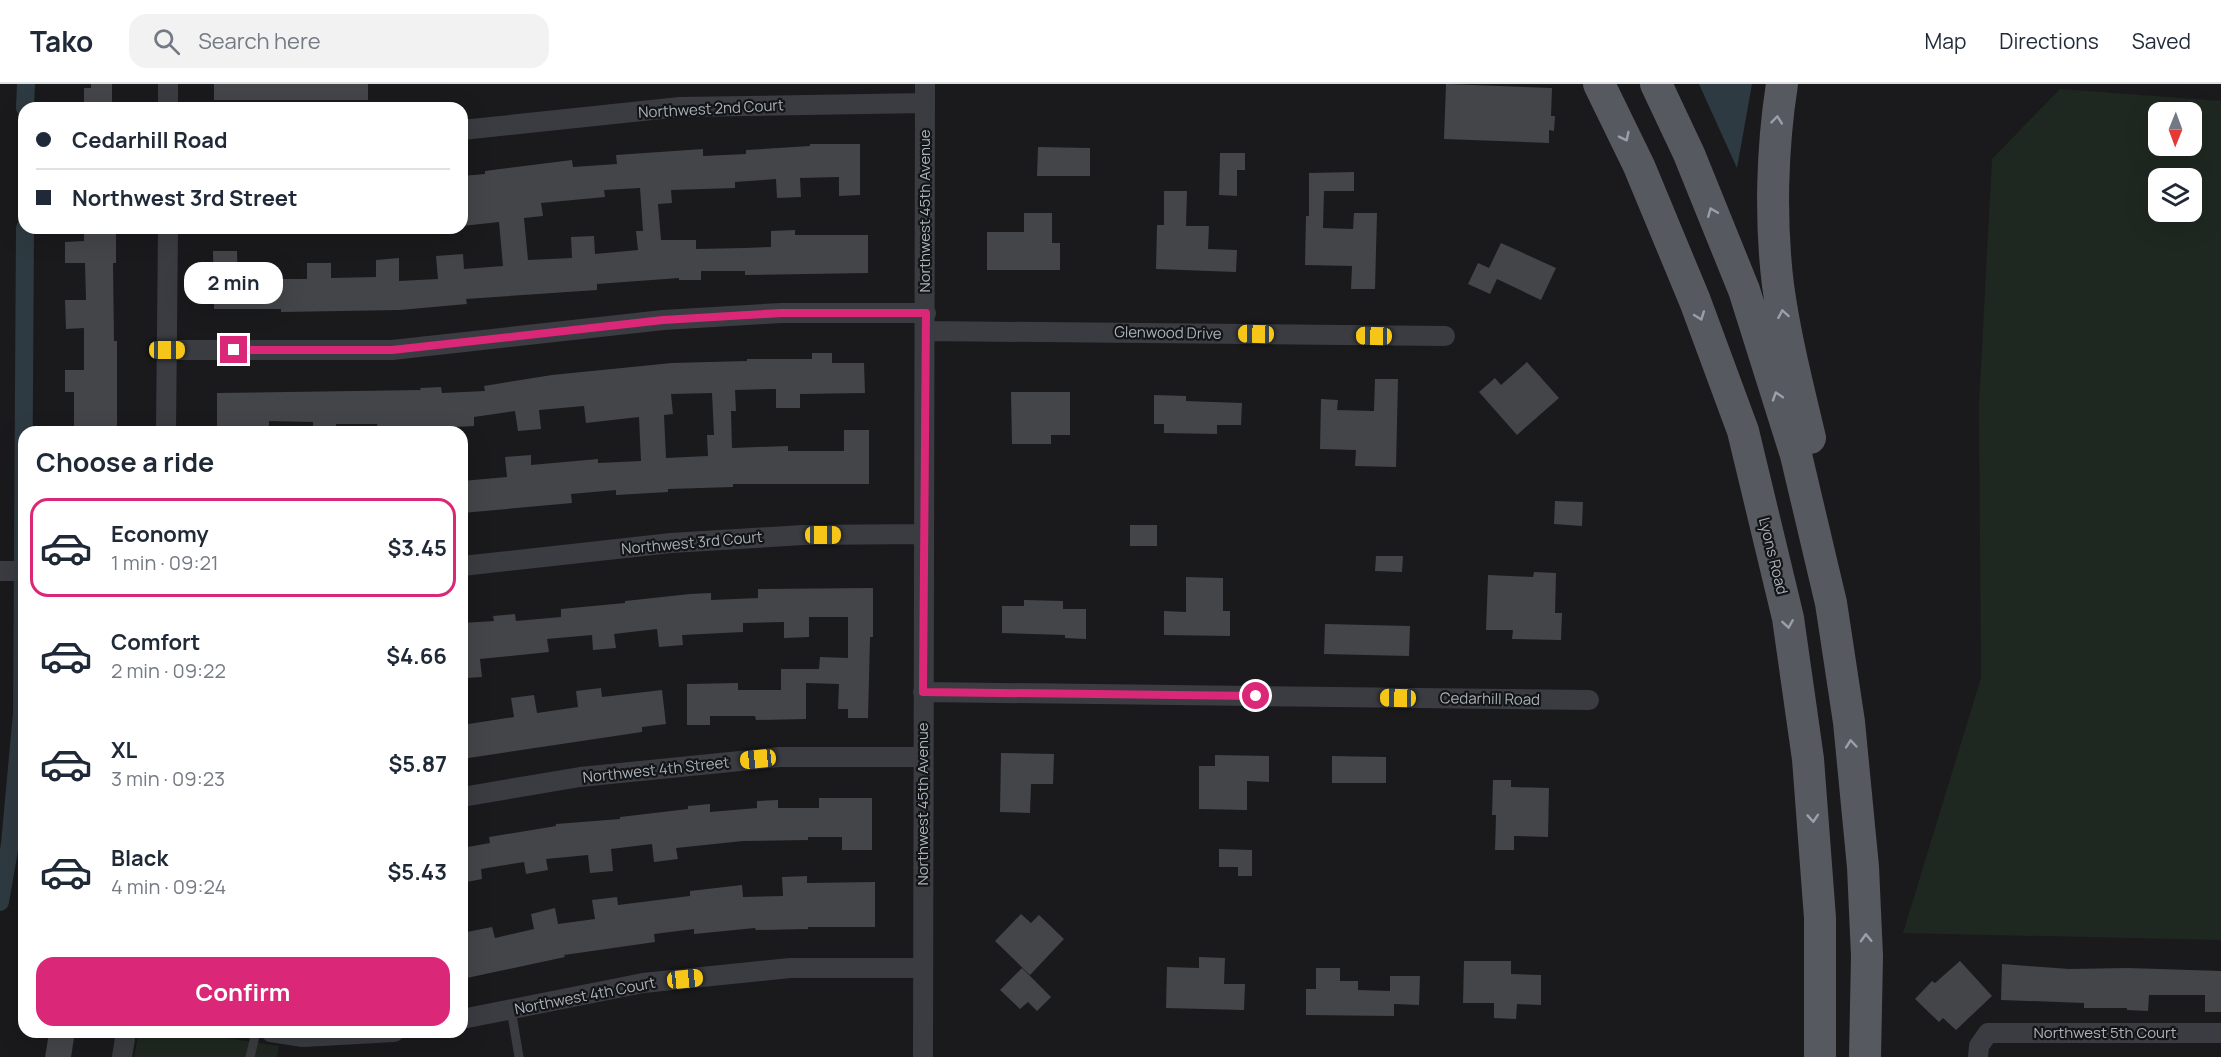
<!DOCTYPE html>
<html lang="en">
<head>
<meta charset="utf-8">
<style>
  body { margin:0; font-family:Manrope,sans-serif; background:#f2f2f3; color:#1f2937; height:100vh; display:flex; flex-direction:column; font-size:22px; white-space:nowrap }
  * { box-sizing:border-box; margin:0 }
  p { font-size:20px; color:#747a83 }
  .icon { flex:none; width:33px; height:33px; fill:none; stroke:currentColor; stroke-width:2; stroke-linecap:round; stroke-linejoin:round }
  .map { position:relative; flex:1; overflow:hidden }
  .details { position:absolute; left:18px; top:342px; width:450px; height:612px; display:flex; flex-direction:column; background:#fff; border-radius:18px; box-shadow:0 6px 24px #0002 }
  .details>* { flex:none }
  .guide { position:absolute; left:18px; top:18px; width:450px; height:132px; border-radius:18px; box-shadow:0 6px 24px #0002; display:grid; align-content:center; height:132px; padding:0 18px; background:#fff }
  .needle { width:39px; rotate:181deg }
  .controls { position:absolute; left:2148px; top:18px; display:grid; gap:12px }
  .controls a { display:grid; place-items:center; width:54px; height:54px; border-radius:12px; background:#fff; box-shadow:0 6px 24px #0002; font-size:30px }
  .end { position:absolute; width:27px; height:27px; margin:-14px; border:8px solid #db2777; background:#fff; box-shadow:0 0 0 3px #fff }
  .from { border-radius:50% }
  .bubble { position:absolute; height:42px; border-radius:18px; background:#fff; box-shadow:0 6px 24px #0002; font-size:20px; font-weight:700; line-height:42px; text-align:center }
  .car { position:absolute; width:18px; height:36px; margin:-18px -9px; border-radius:8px; box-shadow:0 0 4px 2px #0007; background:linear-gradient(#f5c518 24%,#345 0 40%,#f5c518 0 76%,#345 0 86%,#f5c518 0) }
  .guide b { display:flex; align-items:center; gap:21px; height:57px; font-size:22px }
  .guide b+b { border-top:2px solid #e0e1e3 }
  .guide i { width:15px; height:15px; background:#1f2937 }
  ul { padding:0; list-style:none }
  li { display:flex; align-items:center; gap:18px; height:99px; margin:0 12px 9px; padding:0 6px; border:3px solid transparent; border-radius:18px }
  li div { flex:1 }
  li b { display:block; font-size:22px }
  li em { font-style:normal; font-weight:700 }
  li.on { border-color:#db2777 }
  li>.icon { width:54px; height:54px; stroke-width:1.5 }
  h2 { padding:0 18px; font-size:27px; line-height:72px }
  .primary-button { display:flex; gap:12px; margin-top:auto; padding:12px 18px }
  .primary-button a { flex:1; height:69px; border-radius:18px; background:#db2777; color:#fff; font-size:24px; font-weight:700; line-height:69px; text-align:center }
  header { display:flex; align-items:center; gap:36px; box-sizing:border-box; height:84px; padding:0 30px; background:#fff; border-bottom:2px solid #e0e1e3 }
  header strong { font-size:28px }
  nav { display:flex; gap:33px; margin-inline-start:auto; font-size:21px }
  .search { width:420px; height:54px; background:#f2f2f3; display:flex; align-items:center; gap:15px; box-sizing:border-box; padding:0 21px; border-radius:18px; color:#747a83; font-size:22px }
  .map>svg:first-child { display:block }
  .green { fill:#1f2820; fill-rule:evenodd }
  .water { fill:#2e3a41 }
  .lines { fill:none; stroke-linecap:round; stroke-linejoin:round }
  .canal { stroke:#2e3a41; stroke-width:18 }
  .building { fill:#434549; fill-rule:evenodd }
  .service { stroke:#3a3c41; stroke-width:9 }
  .minor { stroke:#3a3c41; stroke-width:20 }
  .primary { stroke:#565960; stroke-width:32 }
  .oneway { stroke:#9aa0aa }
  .route { stroke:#db2777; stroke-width:8 }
  .labels { text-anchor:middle; stroke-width:4.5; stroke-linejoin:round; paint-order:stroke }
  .street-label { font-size:15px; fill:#abb2bc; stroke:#141517 }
</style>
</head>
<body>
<header>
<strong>Tako</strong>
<div class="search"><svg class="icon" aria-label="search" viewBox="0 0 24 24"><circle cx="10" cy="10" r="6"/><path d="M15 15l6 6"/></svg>Search here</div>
<nav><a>Map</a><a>Directions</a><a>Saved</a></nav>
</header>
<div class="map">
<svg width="2221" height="973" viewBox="0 0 2221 973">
  <rect width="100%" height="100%" fill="#1a1a1c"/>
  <!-- green -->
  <path class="green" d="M2060 5 2221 17V856L1903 849 1981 594 1979 321 1992 75ZM2158 28H2192V62H2158ZM2158 94H2192V128H2158Z
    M139 948H185L279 962 277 973H134Z"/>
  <!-- water -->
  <path class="water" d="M1699 0H1752L1737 84Z"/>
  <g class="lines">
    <!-- canal -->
    <path class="canal" d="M25 24 26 0
      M0 818 10 760 22 629 25 144"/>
  </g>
  <!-- building -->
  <path class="building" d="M91 0H112V24H84V4H91Z
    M214 0H368V16H214Z
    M1446 0 1552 4 1551 32H1555L1554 47 1549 46V59L1444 55Z
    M810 60H860V111L839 112V93L800 94 801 113 777 114 776 95 735 98V104L671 106 672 119 658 120 661 156H696V165L745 164 771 163V147L795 146V151H868V189L745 191V187H701V196H679V194L597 200V206L466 215 467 220 400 226 281 228V225H214L213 167H237L238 199H281V195H307V179H331V194L376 193V176L399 174V197L438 195 436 172 463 170 464 185 503 182 499 138 462 142V92L485 90V87L572 76 573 83 617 80 616 71 703 65V72L746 70V66L810 62ZM640 104 643 147H636L638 166 595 170 594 152 571 153 572 174 528 176 524 134 543 132 541 119 605 113 604 106Z
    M1038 63 1090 64V92H1037Z
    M1220 69H1245V86H1237V112L1219 111Z
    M1354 88V107H1324L1323 144 1353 145 1354 129H1377L1375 205H1351L1352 182 1305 181 1306 132H1309V89Z
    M1164 107H1187L1186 142H1209L1208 165 1237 166 1236 188 1156 185 1157 141H1164Z
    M1024 129H1052V159H1060V186H987V148H1024Z
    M84 144H116V179H113L114 257H117V348H74V308H65V286H84V244L66 245 65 216H86L85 179H65V158L84 157Z
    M1501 159 1556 184 1541 216 1497 195 1490 210 1468 200 1478 179 1489 184Z
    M812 269H832V279H864L865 309 800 310V324H776V305L735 306 736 327H731L732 364 788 362V367H844V346H869V400H733V403L668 405V408L616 411V406L571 410 572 419 462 429V397L507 393 505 373 531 371V381L598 375V379L641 377 639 333 586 339 584 322 539 326 541 345 518 347 515 327 474 333V342L401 346V348H378L377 340H336V348H313V338L269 337V348H217V309L421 306 420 304 441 303 442 309 485 307 484 302 552 291 672 279 747 277V275H812ZM712 309 714 351H707L708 372 666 374 664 331 673 330 671 310Z
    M1527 278 1559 314 1517 351 1479 308 1495 294 1501 301Z
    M1375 295H1398L1396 383 1355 382 1356 366 1320 365 1321 315 1338 316 1337 326 1374 327Z
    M1011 308H1070V351H1051V360H1012Z
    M1154 311 1186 312V317L1242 319 1241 341H1217V350L1164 349V340H1154Z
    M1555 417 1583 418 1582 442 1554 440Z
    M1130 441H1157V462H1130Z
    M1376 472H1403L1402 488 1375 487Z
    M1534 488 1556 489 1555 529H1562L1561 556 1512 555 1513 546H1486L1488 491 1533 493Z
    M1186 493 1223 494V527H1230V552L1164 551V527L1186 528Z
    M873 504V553H870L868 634H848V625H838L839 600 806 599V635L756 636 755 632H710V641H687V600L738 599V606H781V585H819L820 573 848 574V533H809V553L784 554V538L743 539V548L682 551 683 561 659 563 657 545 614 550 616 564 593 566 592 551 547 555 549 568 480 575 482 593 467 594 465 576H462V539L494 537 493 532 515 530 516 537 561 533V525L625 519V517L690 510 711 509V516L758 514V505Z
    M1024 516 1063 517V525H1086V555L1065 554V551L1002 549V522H1024Z
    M1325 540 1410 542 1409 572 1324 570Z
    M601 604 602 613 662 606 666 640 642 643V648L462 675V641L514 633 511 614 534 611 537 629 578 623 576 607Z
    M1001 669 1054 670 1053 700H1031L1030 729 1000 728Z
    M1215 671 1269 672V698L1247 697V726L1199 725V682H1215Z
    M1332 672 1386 673V699H1332Z
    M1493 696H1511V703L1549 704 1548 753 1514 752V766H1495L1496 731H1492Z
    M819 714H872V766H842V753H808V756L743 757 676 764 678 775 654 778 652 760 611 765 613 787 590 789 588 771 546 775 548 786 526 790 524 778 481 785 482 795 462 799V764L490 759 489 753 556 742V740L620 735V733L688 725V722L710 720V728L757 724V717L778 716V724H819Z
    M1219 765 1252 766V792H1238V783H1219Z
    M807 792V799L875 798V843H808V845L756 846 755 844 694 850V845L654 850 655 858 564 871 565 873 462 895V849L492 843 495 854 534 845 531 830 555 824 558 840 595 835 592 816 617 813 618 821 690 812V807L742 801 743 813 783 812 782 793Z
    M1021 830 1031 839 1039 831 1064 855 1030 891 995 857Z
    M1199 873 1225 874 1224 900H1245L1244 926 1166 924 1167 883 1199 884Z
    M1464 877H1511V890L1541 891V921L1517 920 1516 935 1494 934V919H1463Z
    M1960 877 1992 912 1956 946 1943 934 1939 938 1915 915 1932 897 1935 899Z
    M2002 880 2069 885 2128 884 2221 887V928H2205V911H2149L2148 927 2127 926V924H2084V919L2001 916Z
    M1022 884 1051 913 1037 927 1028 918 1020 925 1000 906Z
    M1316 884H1340V897H1358V906L1390 907V892H1420L1419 921 1394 920V932L1306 931V905H1316Z
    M49 949 74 954 71 973H45Z"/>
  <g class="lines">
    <!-- service -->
    <path class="service" d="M511 925 519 973
      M250 973 256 948"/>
    <!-- minor -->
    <path class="minor" d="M168 0V24
      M462 46 680 23 925 19
      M926 247 1445 252
      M167 266H392L663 236 781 229H926
      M166 348 168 144
      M462 482 671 459 803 451 924 450
      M0 487H24
      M923 608 1589 616
      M462 713 580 693 780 673H923
      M462 935 643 899 790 884H923
      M271 948 303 953 394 948
      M122 973 126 948
      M923 973 925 0
      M1978 973 1979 962 1988 949H2221"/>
    <!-- primary -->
    <path class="primary" d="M1599 0 1639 82 1695 217 1743 347 1788 534 1808 675 1820 834V973
      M1656 0 1689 70 1744 206 1796 371 1831 519 1849 638 1863 783 1867 872 1865 973
      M1782 0C1772 64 1770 136 1778 201 1785 253 1798 303 1810 354"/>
  </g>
  <!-- one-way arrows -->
  <defs><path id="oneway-chevron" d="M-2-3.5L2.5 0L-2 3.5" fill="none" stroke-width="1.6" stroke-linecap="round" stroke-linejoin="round" transform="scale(1.5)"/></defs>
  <g class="oneway">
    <use href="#oneway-chevron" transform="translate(1777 36) rotate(-84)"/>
    <use href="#oneway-chevron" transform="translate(1625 53) rotate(64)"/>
    <use href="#oneway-chevron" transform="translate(1712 128) rotate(-112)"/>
    <use href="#oneway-chevron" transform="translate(1783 230) rotate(-100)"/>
    <use href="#oneway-chevron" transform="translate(1700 232) rotate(70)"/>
    <use href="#oneway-chevron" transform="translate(1777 312) rotate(-108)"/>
    <use href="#oneway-chevron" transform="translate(1788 540) rotate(81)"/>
    <use href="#oneway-chevron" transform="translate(1851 660) rotate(-95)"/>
    <use href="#oneway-chevron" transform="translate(1813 734) rotate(86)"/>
    <use href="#oneway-chevron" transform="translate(1866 854) rotate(-92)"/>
  </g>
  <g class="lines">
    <!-- route -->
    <path class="route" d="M234 266H392L663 236 781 229H926L923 608 1256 612"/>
  </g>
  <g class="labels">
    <!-- street labels -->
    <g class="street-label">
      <text transform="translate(711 25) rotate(-3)" y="5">Northwest 2nd Court</text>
      <text transform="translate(925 127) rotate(-90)" y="5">Northwest 45th Avenue</text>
      <text transform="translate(1168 249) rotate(1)" y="5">Glenwood Drive</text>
      <text transform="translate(692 459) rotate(-5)" y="5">Northwest 3rd Court</text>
      <text transform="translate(1773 472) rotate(76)" y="5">Lyons Road</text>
      <text transform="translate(1490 615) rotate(1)" y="5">Cedarhill Road</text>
      <text transform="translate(656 686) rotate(-6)" y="5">Northwest 4th Street</text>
      <text transform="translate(923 720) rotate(-90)" y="5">Northwest 45th Avenue</text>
      <text transform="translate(585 912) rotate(-11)" y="5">Northwest 4th Court</text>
      <text x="2105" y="954">Northwest 5th Court</text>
    </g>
  </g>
</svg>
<div class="controls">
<a><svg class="needle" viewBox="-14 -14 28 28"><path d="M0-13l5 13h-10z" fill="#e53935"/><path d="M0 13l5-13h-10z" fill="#747a83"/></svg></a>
<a><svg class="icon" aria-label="layers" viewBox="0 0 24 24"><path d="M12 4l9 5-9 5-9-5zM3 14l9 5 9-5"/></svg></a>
</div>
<i class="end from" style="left:1256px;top:612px"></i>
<i class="end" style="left:234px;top:266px"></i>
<div class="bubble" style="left:184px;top:178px;width:99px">2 min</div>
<i class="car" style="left:1256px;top:250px;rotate:271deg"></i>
<i class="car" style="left:1374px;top:252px;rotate:271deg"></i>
<i class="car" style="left:167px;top:266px;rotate:90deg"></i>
<i class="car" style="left:823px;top:451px;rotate:90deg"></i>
<i class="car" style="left:1398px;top:614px;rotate:271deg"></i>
<i class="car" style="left:758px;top:675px;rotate:264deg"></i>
<i class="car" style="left:685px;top:895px;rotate:84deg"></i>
<div class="guide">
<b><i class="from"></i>Cedarhill Road</b>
<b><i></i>Northwest 3rd Street</b>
</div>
<section class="details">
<h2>Choose a ride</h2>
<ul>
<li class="on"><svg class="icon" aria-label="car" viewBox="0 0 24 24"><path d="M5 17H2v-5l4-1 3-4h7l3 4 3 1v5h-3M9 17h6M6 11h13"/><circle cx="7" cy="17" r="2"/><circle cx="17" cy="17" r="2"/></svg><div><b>Economy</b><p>1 min · 09:21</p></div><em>$3.45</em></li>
<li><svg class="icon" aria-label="car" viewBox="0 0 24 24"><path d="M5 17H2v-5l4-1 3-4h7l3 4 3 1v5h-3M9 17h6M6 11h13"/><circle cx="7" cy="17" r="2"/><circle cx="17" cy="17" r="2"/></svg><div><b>Comfort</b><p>2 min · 09:22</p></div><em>$4.66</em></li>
<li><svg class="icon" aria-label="car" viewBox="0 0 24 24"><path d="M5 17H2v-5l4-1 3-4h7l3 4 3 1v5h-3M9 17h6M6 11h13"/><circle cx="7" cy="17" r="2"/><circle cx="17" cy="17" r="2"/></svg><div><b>XL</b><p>3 min · 09:23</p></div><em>$5.87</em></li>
<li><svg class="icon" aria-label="car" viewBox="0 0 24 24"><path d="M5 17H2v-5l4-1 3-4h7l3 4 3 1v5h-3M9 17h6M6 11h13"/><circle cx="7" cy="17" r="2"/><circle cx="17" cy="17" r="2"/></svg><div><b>Black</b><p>4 min · 09:24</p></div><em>$5.43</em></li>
</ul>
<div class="primary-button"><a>Confirm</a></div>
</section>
</div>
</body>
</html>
